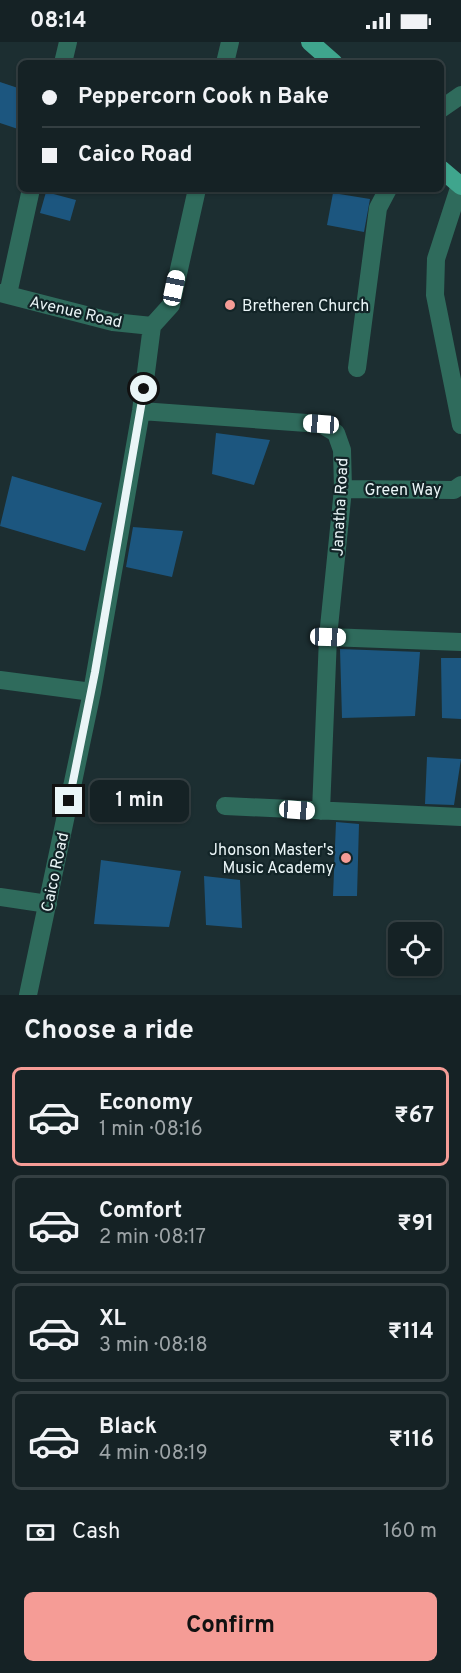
<!DOCTYPE html>
<html lang="en">
<head>
<meta charset="utf-8">
<style>
  body { margin:0; font-family:Overpass,sans-serif; background:#1e2a2d; color:#f1f3f6; height:100vh; display:flex; flex-direction:column; font-size:22px; white-space:nowrap }
  * { box-sizing:border-box; margin:0 }
  p { font-size:20px; color:#9da4a7 }
  .icon { flex:none; width:33px; height:33px; fill:none; stroke:currentColor; stroke-width:2; stroke-linecap:round; stroke-linejoin:round }
  .map { position:relative; height:953px; overflow:hidden }
  .sheet { display:flex; flex-direction:column; background:#152225; flex:1 }
  .sheet>* { flex:none }
  .guide { position:absolute; left:18px; top:18px; width:426px; height:132px; border-radius:9px; box-shadow:0 2px 4px #0004,0 0 0 2px #343f42; display:grid; align-content:center; height:132px; padding:0 24px; background:#152225 }
  .tools { position:absolute; left:388px; top:880px; display:grid; gap:12px }
  .tools a { display:grid; place-items:center; width:54px; height:54px; border-radius:9px; background:#152225; box-shadow:0 2px 4px #0004,0 0 0 2px #343f42; font-size:30px }
  .end { position:absolute; width:27px; height:27px; margin:-14px; border:8px solid #eaf5f7; background:#111; box-shadow:0 0 0 3px #111 }
  .from { border-radius:50% }
  .bubble { position:absolute; height:42px; border-radius:9px; background:#152225; box-shadow:0 2px 4px #0004,0 0 0 2px #343f42; font-size:20px; font-weight:700; line-height:42px; text-align:center }
  .car { position:absolute; width:18px; height:36px; margin:-18px -9px; border-radius:8px; box-shadow:0 0 4px 2px #0007; background:linear-gradient(#fff 24%,#345 0 40%,#fff 0 76%,#345 0 86%,#fff 0) }
  .guide b { display:flex; align-items:center; gap:21px; height:57px; font-size:22px }
  .guide b+b { border-top:2px solid #343f42 }
  .guide i { width:15px; height:15px; background:#f1f3f6 }
  ul { padding:0; list-style:none }
  li { display:flex; align-items:center; gap:18px; height:99px; margin:0 12px 9px; padding:0 12px; border:3px solid #343f42; border-radius:9px }
  li div { flex:1 }
  li b { display:block; font-size:22px }
  li em { font-style:normal; font-weight:700 }
  li.current { border-color:#f59c96 }
  li>.icon { width:54px; height:54px; stroke-width:1.5 }
  h2 { padding:0 24px; font-size:27px; line-height:72px }
  .pay { display:flex; align-items:center; gap:15px; height:66px; padding:0 24px; font-size:22px }
  .pay p { margin-inline-start:auto }
  .primary-button { display:flex; gap:12px; margin-top:auto; padding:12px 24px }
  .primary-button a { flex:1; height:69px; border-radius:9px; background:#f59c96; color:#111; font-size:24px; font-weight:700; line-height:69px; text-align:center }
  .status { display:flex; justify-content:space-between; align-items:center; height:42px; padding:0 30px; background:#152225; direction:ltr }
  .status svg { height:16px; fill:currentColor }
  .map>svg:first-child { display:block }
  .building { fill:#1c567f }
  .lines { fill:none; stroke-linecap:round; stroke-linejoin:round }
  .minor { stroke:#2f6b5c; stroke-width:18 }
  .major { stroke:#3fa58d; stroke-width:18 }
  .route { stroke:#eaf5f7; stroke-width:8 }
  .poi-dot { fill:#f59c96; stroke:#122427; stroke-width:2 }
  .labels { text-anchor:middle; stroke-width:4.5; stroke-linejoin:round; paint-order:stroke }
  .poi-label { font-size:16px; fill:#eaf5f7; stroke:#122427; text-anchor:start }
  .street-label { font-size:16px; fill:#eaf5f7; stroke:#122427 }
</style>
</head>
<body>
<div class="status"><b>08:14</b><svg viewBox="0 0 49 12"><path d="M0 12V9h3v3zM5 12V6h3v6zM10 12V3h3v9zM15 12V0h3v12zM26 1h20v11H26zM47 4h2v5h-2z"/></svg></div>
<div class="map">
<svg width="461" height="953" viewBox="0 0 461 953">
  <rect width="100%" height="100%" fill="#1c2e31"/>
  <!-- building -->
  <path class="building" d="M0 40 21 47V88L0 81Z
    M46 150 76 158 70 179 40 171Z
    M333 151 370 157 364 190 327 183Z
    M216 391 270 398 254 443 212 432Z
    M12 434 102 461 85 509 0 484Z
    M133 485 183 489 172 535 126 525Z
    M340 607 420 610 415 674 342 676Z
    M441 616H461V677L442 676Z
    M427 715 461 717 454 763 425 762Z
    M336 780 359 782 357 854H333Z
    M101 818 181 829 169 885 94 882Z
    M204 834 240 838 242 886 206 883Z"/>
  <g class="lines">
    <!-- minor -->
    <path class="minor" d="M63 21 68 0
      M225 21 230 0
      M441 67 461 53
      M460 143 436 217 435 253 461 383
      M0 251 113 280 152 284
      M8 252 31 147
      M357 326 378 166 388 147
      M141 369 321 382 336 391 342 408 343 447 328 595 321 769
      M343 447 454 448 461 443
      M328 595 461 600
      M0 638 92 650
      M225 764 461 775
      M0 855 48 862
      M28 953 92 650 141 369 152 284 171 263 197 147"/>
    <!-- major -->
    <path class="major" d="M310 0 334 21
      M441 127 461 144"/>
  </g>
  <g class="lines">
    <!-- route -->
    <path class="route" d="M69 759 95 630 144 347"/>
  </g>
  <!-- markers -->
  <g class="poi-dot">
    <circle cx="230" cy="263" r="6"/>
    <circle cx="346" cy="816" r="6"/>
  </g>
  <g class="labels">
    <!-- poi labels -->
    <g class="poi-label">
      <text x="242" y="269">Bretheren Church</text>
      <text x="334" y="813" text-anchor="end">Jhonson Master's<tspan x="334" dy="18">Music Academy</tspan></text>
    </g>
    <!-- street labels -->
    <g class="street-label">
      <text transform="translate(76 269) rotate(13)" y="6">Avenue Road</text>
      <text x="403" y="453">Green Way</text>
      <text transform="translate(339 465) rotate(-87)" y="6">Janatha Road</text>
      <text transform="translate(54 830) rotate(-78)" y="6">Caico Road</text>
    </g>
  </g>
</svg>
<div class="tools">
<a><svg class="icon" aria-label="locate" viewBox="0 0 24 24"><circle cx="12" cy="12" r="6"/><path d="M12 2v4M12 18v4M2 12h4M18 12h4"/></svg></a>
</div>
<i class="end from" style="left:144px;top:347px"></i>
<i class="end" style="left:69px;top:759px"></i>
<div class="bubble" style="left:90px;top:738px;width:99px">1 min</div>
<i class="car" style="left:174px;top:246px;rotate:12deg"></i>
<i class="car" style="left:321px;top:382px;rotate:274deg"></i>
<i class="car" style="left:328px;top:595px;rotate:92deg"></i>
<i class="car" style="left:297px;top:768px;rotate:94deg"></i>
<div class="guide">
<b><i class="from"></i>Peppercorn Cook n Bake</b>
<b><i></i>Caico Road</b>
</div>
</div>
<section class="sheet">
<h2>Choose a ride</h2>
<ul>
<li class="current"><svg class="icon" aria-label="car" viewBox="0 0 24 24"><path d="M5 17H2v-5l4-1 3-4h7l3 4 3 1v5h-3M9 17h6M6 11h13"/><circle cx="7" cy="17" r="2"/><circle cx="17" cy="17" r="2"/></svg><div><b>Economy</b><p>1 min · 08:16</p></div><em>₹67</em></li>
<li><svg class="icon" aria-label="car" viewBox="0 0 24 24"><path d="M5 17H2v-5l4-1 3-4h7l3 4 3 1v5h-3M9 17h6M6 11h13"/><circle cx="7" cy="17" r="2"/><circle cx="17" cy="17" r="2"/></svg><div><b>Comfort</b><p>2 min · 08:17</p></div><em>₹91</em></li>
<li><svg class="icon" aria-label="car" viewBox="0 0 24 24"><path d="M5 17H2v-5l4-1 3-4h7l3 4 3 1v5h-3M9 17h6M6 11h13"/><circle cx="7" cy="17" r="2"/><circle cx="17" cy="17" r="2"/></svg><div><b>XL</b><p>3 min · 08:18</p></div><em>₹114</em></li>
<li><svg class="icon" aria-label="car" viewBox="0 0 24 24"><path d="M5 17H2v-5l4-1 3-4h7l3 4 3 1v5h-3M9 17h6M6 11h13"/><circle cx="7" cy="17" r="2"/><circle cx="17" cy="17" r="2"/></svg><div><b>Black</b><p>4 min · 08:19</p></div><em>₹116</em></li>
</ul>
<div class="pay"><svg class="icon" aria-label="cash" viewBox="0 0 24 24"><path d="M3 7h18v10H3z"/><circle cx="12" cy="12" r="2"/></svg>Cash<p>160 m</p></div>
<div class="primary-button"><a>Confirm</a></div>
</section>
</body>
</html>
